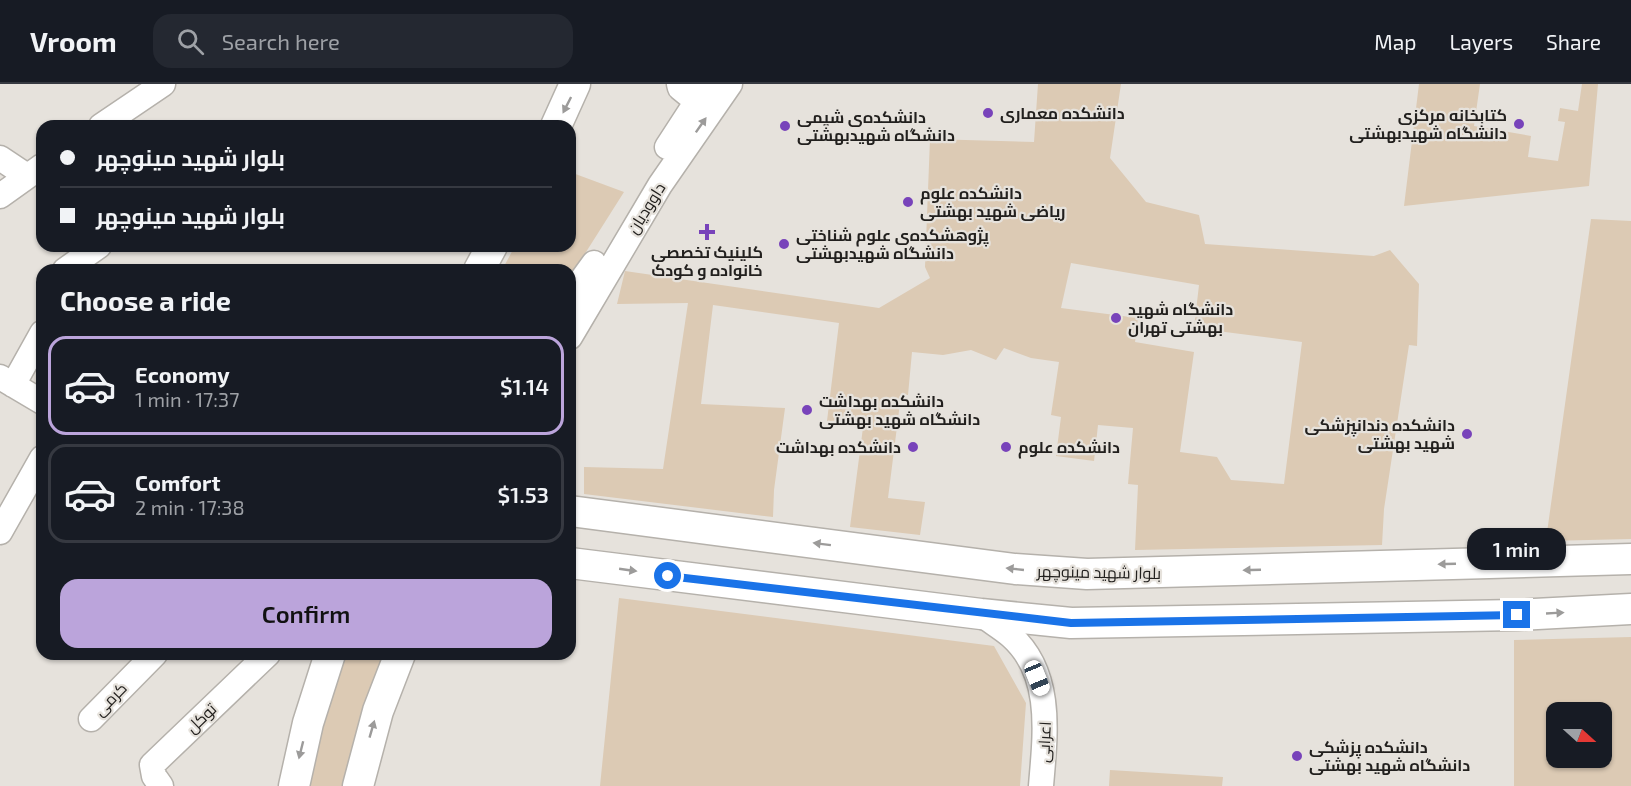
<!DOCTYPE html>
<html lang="en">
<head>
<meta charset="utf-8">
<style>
  body { margin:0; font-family:"Exo 2",Cairo,sans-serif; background:#242831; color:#f1f3f6; height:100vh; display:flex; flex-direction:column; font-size:22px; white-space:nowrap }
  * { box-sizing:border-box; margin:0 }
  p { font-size:20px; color:#9ea1a6 }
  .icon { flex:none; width:33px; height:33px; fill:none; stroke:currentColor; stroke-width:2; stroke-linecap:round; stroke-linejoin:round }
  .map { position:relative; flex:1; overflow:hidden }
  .side { position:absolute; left:36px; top:180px; width:540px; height:396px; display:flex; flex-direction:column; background:#171b24; border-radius:18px; box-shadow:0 2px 4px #0004 }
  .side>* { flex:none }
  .top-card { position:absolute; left:36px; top:36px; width:540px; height:132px; border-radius:18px; box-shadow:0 2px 4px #0004; display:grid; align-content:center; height:132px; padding:0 24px; background:#171b24 }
  .needle { width:39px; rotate:111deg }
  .fabs { position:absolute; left:1546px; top:618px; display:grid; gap:12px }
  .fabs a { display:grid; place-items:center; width:66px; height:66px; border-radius:12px; background:#171b24; box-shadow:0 2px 4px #0004; font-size:30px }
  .end { position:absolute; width:27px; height:27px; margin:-14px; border:8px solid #1a73e8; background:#fff; box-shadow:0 0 0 3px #fff }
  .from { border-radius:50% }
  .bubble { position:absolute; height:42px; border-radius:18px; background:#171b24; box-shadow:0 2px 4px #0004; font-size:20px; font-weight:600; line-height:42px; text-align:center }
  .car { position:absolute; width:18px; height:36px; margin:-18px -9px; border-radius:8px; box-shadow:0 0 4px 2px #0007; background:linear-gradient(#fff 24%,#345 0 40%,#fff 0 76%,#345 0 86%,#fff 0) }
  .top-card b { display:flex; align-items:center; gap:21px; height:57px; font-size:22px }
  .top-card b+b { border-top:2px solid #363941 }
  .top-card i { width:15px; height:15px; background:#f1f3f6 }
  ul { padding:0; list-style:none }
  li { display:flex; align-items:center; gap:18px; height:99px; margin:0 12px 9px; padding:0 12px; border:3px solid #363941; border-radius:18px }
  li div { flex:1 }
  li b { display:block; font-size:22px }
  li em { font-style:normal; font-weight:600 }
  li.current { border-color:#bba4db }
  li>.icon { width:54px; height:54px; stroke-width:1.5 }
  h2 { padding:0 24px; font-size:27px; line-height:72px }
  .primary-button { display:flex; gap:12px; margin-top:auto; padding:12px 24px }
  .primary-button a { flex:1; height:69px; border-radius:18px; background:#bba4db; color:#111; font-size:24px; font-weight:600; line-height:69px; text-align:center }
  header { display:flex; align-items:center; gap:36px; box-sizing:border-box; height:84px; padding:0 30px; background:#171b24; border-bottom:2px solid #363941 }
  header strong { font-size:28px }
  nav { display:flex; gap:33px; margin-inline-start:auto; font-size:21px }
  .search { width:420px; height:54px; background:#242831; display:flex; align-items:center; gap:15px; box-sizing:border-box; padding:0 21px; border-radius:18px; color:#9ea1a6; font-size:22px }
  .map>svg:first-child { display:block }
  .green { fill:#dccab4; fill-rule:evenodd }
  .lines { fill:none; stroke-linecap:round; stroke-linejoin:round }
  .minor-casing { stroke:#b5b1ab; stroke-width:27 }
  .major-casing { stroke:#b5b1ab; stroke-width:33 }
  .minor { stroke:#fff; stroke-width:24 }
  .major { stroke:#fff; stroke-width:30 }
  .oneway { fill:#9c9b9a }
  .route { stroke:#1a73e8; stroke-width:8 }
  .poi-dot { fill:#7843ba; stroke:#e6e2dc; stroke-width:2 }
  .labels { text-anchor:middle; stroke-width:4.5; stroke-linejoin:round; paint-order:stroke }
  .poi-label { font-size:16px; font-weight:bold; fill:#22201e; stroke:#e6e2dc; text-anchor:start }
  .street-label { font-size:16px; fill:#22201e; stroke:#e6e2dc }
</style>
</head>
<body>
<header>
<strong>Vroom</strong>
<div class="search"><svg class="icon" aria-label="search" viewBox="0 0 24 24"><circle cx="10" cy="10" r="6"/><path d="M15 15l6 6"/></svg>Search here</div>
<nav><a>Map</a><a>Layers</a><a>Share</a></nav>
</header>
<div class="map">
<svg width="1631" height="702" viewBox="0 0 1631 702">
  <rect width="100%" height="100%" fill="#e6e2dc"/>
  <!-- green -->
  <path class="green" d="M1038 0H1121L1110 74 1146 118 1199 131 1205 160 1374 172 1390 166 1419 200 1417 262 1409 261 1384 425 1382 461 1135 466 1138 401 1128 400 1133 344 1098 341 1094 377 1056 372 1061 333 1051 331 1059 278 1031 274 1004 264 996 276 971 266 943 271 912 268 908 311H901L888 414 925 418 920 451 850 443 864 336 827 337 839 239 713 221 701 320 785 324 774 406 773 433 584 410V383L663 385 688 219 617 220 625 187 879 224 930 194 925 183 930 55 1034 58ZM1071 179 1199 201 1194 244 1302 258 1284 400 1231 396 1217 373 1180 368 1194 268 1135 258 1138 234 1061 224Z
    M1419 0H1480L1474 42 1531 52 1528 73 1558 77 1565 38 1558 37 1560 24 1578 27 1582 0H1598L1589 102 1404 122Z
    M570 88 624 108 574 187 570 192V186H502L515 162H570Z
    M1591 135 1631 137V455L1546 457 1543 477Z
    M619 514 994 562 1026 619 1020 702H600Z
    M1631 553V702H1514V556ZM1557 628H1602V674H1557Z
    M338 570H393L353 702H303Z
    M1110 686 1223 693 1222 702H1109Z"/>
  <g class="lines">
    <defs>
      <path id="minor" d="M679 0 680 4 696 17
        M101 42 163 0
        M667 63 708 0
        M0 74 27 92
        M0 112 42 82
        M65 186 99 162
        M570 212 594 179
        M570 253 660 101 730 0
        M0 293 42 318
        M13 301 42 249
        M0 448 42 374
        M981 530C991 538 1002 544 1011 552 1054 590 1045 652 1041 702
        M91 635 155 570
        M161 702 154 692 152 681 268 570"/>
      <path id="major" d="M556 42 575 0
        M479 186 492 162
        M570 427 1015 485 1087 490 1631 475
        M570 479 981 530 1071 539 1517 531 1631 525
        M294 702 308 639 330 570
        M358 702 378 627 400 570"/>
    </defs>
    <!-- minor casing -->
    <use href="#minor" class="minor-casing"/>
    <!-- major casing -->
    <use href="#major" class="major-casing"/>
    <!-- minor -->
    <use href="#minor" class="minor"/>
    <!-- major -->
    <use href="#major" class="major"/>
  </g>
  <!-- one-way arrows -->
  <defs><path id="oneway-solid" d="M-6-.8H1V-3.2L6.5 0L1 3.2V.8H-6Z" transform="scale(1.5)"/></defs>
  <g class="oneway">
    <use href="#oneway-solid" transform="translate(567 21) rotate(117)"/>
    <use href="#oneway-solid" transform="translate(701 41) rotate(-55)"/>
    <use href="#oneway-solid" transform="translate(822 460) rotate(-173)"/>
    <use href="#oneway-solid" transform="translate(1447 480) rotate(178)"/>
    <use href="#oneway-solid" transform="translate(1015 485) rotate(-174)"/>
    <use href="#oneway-solid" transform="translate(628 486) rotate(8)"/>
    <use href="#oneway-solid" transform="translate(1252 486) rotate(178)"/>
    <use href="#oneway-solid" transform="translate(1555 529) rotate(-3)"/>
    <use href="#oneway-solid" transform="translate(372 645) rotate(-74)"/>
    <use href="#oneway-solid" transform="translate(301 666) rotate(104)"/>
  </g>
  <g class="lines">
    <!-- route -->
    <path class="route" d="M668 492 1071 539 1517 531"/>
  </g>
  <!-- markers -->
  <g class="poi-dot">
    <circle cx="988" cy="29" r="6"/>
    <circle cx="1519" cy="40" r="6"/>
    <circle cx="785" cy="42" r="6"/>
    <circle cx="908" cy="118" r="6"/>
    <path d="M704 139h6v6h6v6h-6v6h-6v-6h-6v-6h6z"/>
    <circle cx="784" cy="160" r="6"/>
    <circle cx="1116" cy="234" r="6"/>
    <circle cx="807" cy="326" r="6"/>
    <circle cx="1467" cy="350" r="6"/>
    <circle cx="913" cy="363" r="6"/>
    <circle cx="1006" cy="363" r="6"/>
    <circle cx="1297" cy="672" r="6"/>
  </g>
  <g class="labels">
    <!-- poi labels -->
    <g class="poi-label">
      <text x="1000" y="35">دانشکده معماری</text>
      <text x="1507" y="37" text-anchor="end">کتابخانه مرکزی<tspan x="1507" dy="18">دانشگاه شهیدبهشتی</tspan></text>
      <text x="797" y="39">دانشکده‌ی شیمی<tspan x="797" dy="18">دانشگاه شهیدبهشتی</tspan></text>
      <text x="920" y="115">دانشکده علوم<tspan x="920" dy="18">ریاضی شهید بهشتی</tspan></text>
      <text x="796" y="157">پژوهشکده‌ی علوم شناختی<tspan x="796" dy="18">دانشگاه شهیدبهشتی</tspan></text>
      <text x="707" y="174" text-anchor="middle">کلینیک تخصصی<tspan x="707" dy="18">خانواده و کودک</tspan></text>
      <text x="1128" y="231">دانشگاه شهید<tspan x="1128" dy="18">بهشتی تهران</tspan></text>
      <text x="819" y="323">دانشکده بهداشت<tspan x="819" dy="18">دانشگاه شهید بهشتی</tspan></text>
      <text x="1455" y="347" text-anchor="end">دانشکده دندانپزشکی<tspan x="1455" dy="18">شهید بهشتی</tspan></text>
      <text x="901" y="369" text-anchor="end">دانشکده بهداشت</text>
      <text x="1018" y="369">دانشکده علوم</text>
      <text x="1309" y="669">دانشکده پزشکی<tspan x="1309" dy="18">دانشگاه شهید بهشتی</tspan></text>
    </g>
    <!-- street labels -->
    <g class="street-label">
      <text transform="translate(646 124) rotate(-58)" y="6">داوودیان</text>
      <text transform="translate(1099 488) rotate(1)" y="6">بلوار شهید مینوچهر</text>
      <text transform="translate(110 615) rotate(-46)" y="6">کرمی</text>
      <text transform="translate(201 634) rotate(-44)" y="6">توکل</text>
      <text transform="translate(1044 658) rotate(-87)" y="6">اعرابی</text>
    </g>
  </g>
</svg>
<div class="fabs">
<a><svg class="needle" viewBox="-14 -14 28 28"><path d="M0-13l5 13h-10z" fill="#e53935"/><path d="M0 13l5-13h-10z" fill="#9ea1a6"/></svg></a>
</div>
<i class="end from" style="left:668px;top:492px"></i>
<i class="end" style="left:1517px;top:531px"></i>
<div class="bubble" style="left:1467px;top:444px;width:99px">1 min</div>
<i class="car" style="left:1037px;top:594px;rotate:158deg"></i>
<div class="top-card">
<b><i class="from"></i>بلوار شهید مینوچهر</b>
<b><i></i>بلوار شهید مینوچهر</b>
</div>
<section class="side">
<h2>Choose a ride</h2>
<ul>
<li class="current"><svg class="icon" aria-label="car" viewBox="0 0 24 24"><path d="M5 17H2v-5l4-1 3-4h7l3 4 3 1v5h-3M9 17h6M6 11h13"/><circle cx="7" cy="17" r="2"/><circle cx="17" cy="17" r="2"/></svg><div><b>Economy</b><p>1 min · 17:37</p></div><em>$1.14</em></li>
<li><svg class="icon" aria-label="car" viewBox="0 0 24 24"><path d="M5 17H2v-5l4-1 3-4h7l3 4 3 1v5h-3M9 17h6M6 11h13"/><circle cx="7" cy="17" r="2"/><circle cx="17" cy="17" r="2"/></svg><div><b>Comfort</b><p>2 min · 17:38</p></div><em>$1.53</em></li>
</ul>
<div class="primary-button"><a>Confirm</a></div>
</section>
</div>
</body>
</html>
